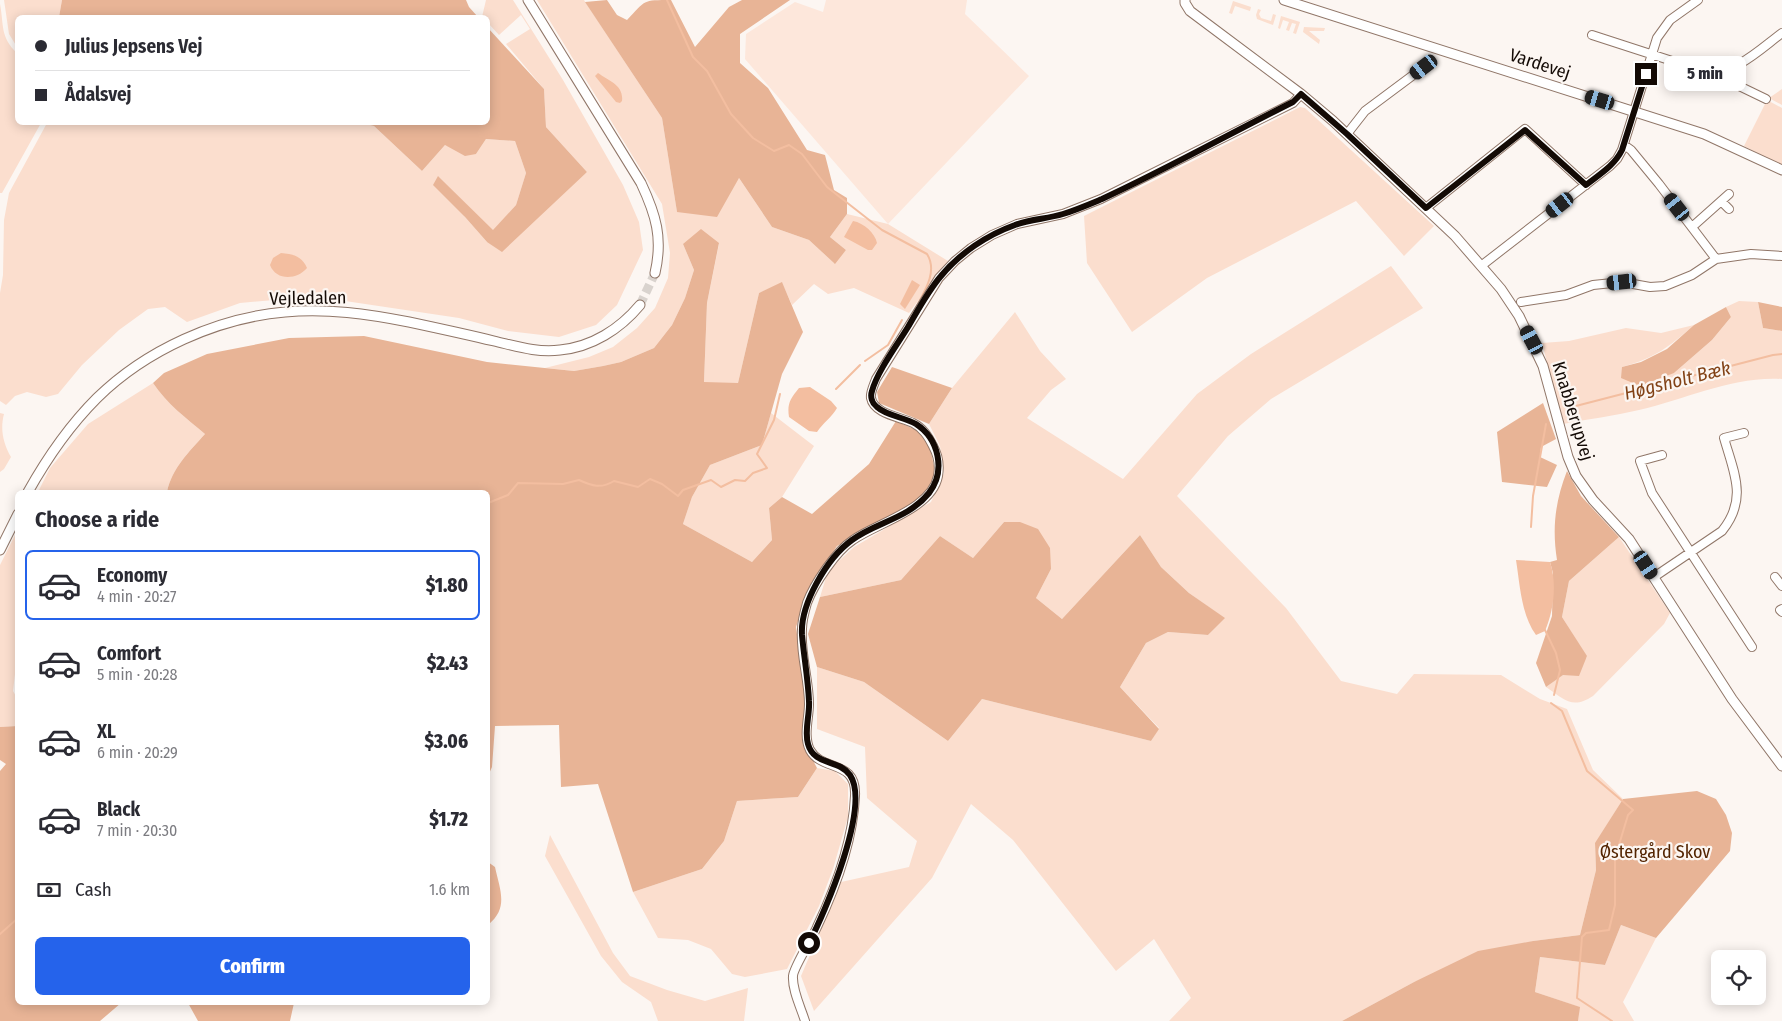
<!DOCTYPE html>
<html lang="en">
<head>
<meta charset="utf-8">
<style>
  body { margin:0; font-family:"Fira Sans Condensed",sans-serif; background:#f7f7f7; color:#2b2b33; height:100vh; display:flex; flex-direction:column; font-size:19px; white-space:nowrap }
  * { box-sizing:border-box; margin:0 }
  p { font-size:16px; color:#7c7c81 }
  .icon { flex:none; width:28px; height:28px; fill:none; stroke:currentColor; stroke-width:2; stroke-linecap:round; stroke-linejoin:round }
  .map { position:relative; flex:1; overflow:hidden }
  .drawer { position:absolute; left:15px; top:490px; width:475px; height:515px; display:flex; flex-direction:column; background:#fff; border-radius:8px; box-shadow:0 2px 12px #0003 }
  .drawer>* { flex:none }
  .top-card { position:absolute; left:15px; top:15px; width:475px; height:110px; border-radius:8px; box-shadow:0 2px 12px #0003; display:grid; align-content:center; height:110px; padding:0 20px; background:#fff }
  .controls { position:absolute; left:1711px; top:950px; display:grid; gap:10px }
  .controls a { display:grid; place-items:center; width:55px; height:55px; border-radius:8px; background:#fff; box-shadow:0 2px 12px #0003; font-size:25px }
  .end { position:absolute; width:22px; height:22px; margin:-11px; border:6px solid #130a05; background:#fff; box-shadow:0 0 0 2px #fff }
  .from { border-radius:50% }
  .bubble { position:absolute; height:35px; border-radius:8px; background:#fff; box-shadow:0 2px 12px #0003; font-size:16px; font-weight:800; line-height:35px; text-align:center }
  .car { position:absolute; width:15px; height:30px; margin:-15px -8px; border-radius:6px; box-shadow:0 0 4px 1px #0007; background:linear-gradient(#222 24%,#8ab4d8 0 40%,#222 0 76%,#8ab4d8 0 86%,#222 0) }
  .top-card b { display:flex; align-items:center; gap:18px; height:48px; font-size:19px }
  .top-card b+b { border-top:1px solid #e1e1e2 }
  .top-card i { width:12px; height:12px; background:#2b2b33 }
  ul { padding:0; list-style:none }
  li { display:flex; align-items:center; gap:15px; height:70px; margin:0 10px 8px; padding:0 10px; border:2px solid transparent; border-radius:8px }
  li div { flex:1 }
  li b { display:block; font-size:19px }
  li em { font-style:normal; font-weight:800 }
  li.selected { border-color:#2563eb }
  li>.icon { width:45px; height:45px; stroke-width:1.5 }
  h2 { padding:0 20px; font-size:22px; line-height:60px }
  .pay { display:flex; align-items:center; gap:12px; height:55px; padding:0 20px; font-size:19px }
  .pay p { margin-inline-start:auto }
  .button { display:flex; gap:10px; margin-top:auto; padding:10px 20px }
  .button a { flex:1; height:58px; border-radius:8px; background:#2563eb; color:#fff; font-size:20px; font-weight:800; line-height:58px; text-align:center }
  .map>svg:first-child { display:block }
  .built { fill:#fde7db }
  .green { fill:#fbdece }
  .forest { fill:#e8b496 }
  .water { fill:#f3bea0 }
  .lines { fill:none; stroke-linecap:round; stroke-linejoin:round }
  .stream { stroke:#f3bea0; stroke-width:2 }
  .tertiary-tunnel { stroke:#d9d3ce; stroke-width:9; stroke-dasharray:9 4.5; stroke-linecap:butt }
  .minor-casing { stroke:#907668; stroke-width:10 }
  .tertiary-casing { stroke:#907668; stroke-width:11 }
  .minor { stroke:#fff; stroke-width:8 }
  .tertiary { stroke:#fff; stroke-width:9 }
  .route { stroke:#130a05; stroke-width:6 }
  .labels { text-anchor:middle; stroke-width:4.5; stroke-linejoin:round; paint-order:stroke }
  .street-label { font-size:18px; fill:#130a05; stroke:#fcf6f2 }
  .park-label { font-size:18px; fill:#532401; stroke:#fcf6f2 }
  .water-label { font-size:19px; font-style:italic; fill:#824216; stroke:#fcf6f2 }
</style>
</head>
<body>
<div class="map">
<svg width="1782" height="1021" viewBox="0 0 1782 1021">
  <rect width="100%" height="100%" fill="#fcf6f2"/>
  <!-- built -->
  <path class="built" d="M826 0H967L965 14 1029 76 888 224 745 59 746 34 795 2 823 12Z"/>
  <!-- green -->
  <path class="green" d="M4 0H62L59 17 18 18 17 47 9 34Z
    M486 0H513L563 80 623 185 639 222 643 250 617 305 596 325 559 337 508 331 459 318 325 298 286 299 240 303 187 322 165 307 148 309 119 330 82 365 58 394 46 397 27 392 15 396 6 405 0 401V293L3 275 4 220 9 193 47 123H361L374 126 422 171 445 145 476 154 486 139 515 141 526 173 516 205 493 231 438 176 465 217 487 242 587 172 546 127 544 89 506 44 530 29 521 15 499 35 488 23V18L482 17Z
    M537 0H584L662 118 677 212 739 178 772 227 809 240 834 263 846 250 830 237 847 214 888 224 948 261 909 313 854 288 828 294 814 284 792 305 782 283 759 293 738 383H704L707 303 719 244H683L694 270 685 298 672 325 654 348 621 362 603 366 574 371 545 368 589 357 613 347 637 328 655 308 668 278 670 253 662 204Z
    M1233 1 1251 7 1250 11 1235 6 1232 14 1229 13Z
    M0 4C4 25 0 37 17 53L18 122 41 123 2 193H0Z
    M1258 9 1261 10 1259 14 1261 18 1271 21 1273 14 1276 15 1273 25 1257 19 1256 15Z
    M1281 16 1300 22 1296 34 1293 33 1296 24 1292 23 1289 31 1286 30 1289 22 1283 20 1280 29 1278 28Z
    M1304 27 1325 28 1324 31H1309L1320 40 1319 44 1303 32Z
    M1782 89V105L1769 98Z
    M1767 100 1782 108V166L1744 146Z
    M1300 107 1305 108 1434 226 1404 256 1356 201 1207 278 1132 332 1087 263 1084 216Z
    M1391 266 1423 308 1271 399 1228 436 1177 496 1286 608 1341 681 1397 694 1414 674 1501 675 1540 699 1567 709 1593 770 1623 799 1595 844 1596 870 1580 935 1533 941 1414 982 1342 1021H1169L1191 998 1154 939 1116 971 1013 840 971 804 932 878 814 1011 801 976 841 882 909 867 917 841 867 798 865 747 817 729V667L864 682 948 741 982 699 1151 741 1159 728 1120 687 1146 643 1168 632 1208 635 1224 618 1189 593 1161 567 1140 535 1062 619 1036 598 1051 569 1004 522 973 558 940 536 901 580 820 597 828 571 854 547 931 502 944 473 940 446 929 424 952 388 1015 312 1040 351 1066 379 1051 390 1027 418 1123 479 1197 394 1251 354Z
    M1739 301 1758 302 1763 328 1782 331V379C1732 376 1687 399 1639 410 1614 416 1588 419 1563 424L1542 343 1569 341 1626 328 1661 333 1694 325C1669 347 1655 358 1622 367L1674 373 1712 340 1731 317 1726 307Z
    M153 383C167 404 186 418 205 434 189 452 172 468 167 492H38L50 468 88 424Z
    M0 413 4 414C0 429 3 443 11 457L4 469 0 472Z
    M771 413 814 446 782 497 769 508 772 540 752 562 683 524 692 497 710 465 762 445Z
    M17 531 18 675 15 674 13 691 17 698V726L0 727V565Z
    M1619 537 1670 613 1664 624 1593 696C1572 710 1564 699 1546 687L1587 657 1562 617 1569 581Z
    M817 768 835 771 848 784V817L833 869 819 906 787 969 745 977 732 974 711 949 688 940 658 938 633 892 702 869 724 841 737 801 798 797Z
    M550 835 613 953 630 976 667 990 705 1001 748 988 744 1021H658L651 1002 622 982 601 956 545 856Z
    M1621 925 1656 938 1623 1002 1634 1021H1578L1579 1007 1535 992 1540 957 1605 965Z"/>
  <!-- forest -->
  <path class="forest" d="M62 0H466L469 7 478 17H59Z
    M607 0 617 15 627 20C646 0 642 0 671 0L695 47 729 7 742 0H790L740 34V63L768 88 807 150 825 155 834 190 847 198V214L830 237 846 250 835 264 809 240 772 227 739 178 717 217 677 212 662 118 585 2Z
    M488 28 544 89 546 127 587 172 502 252 487 242 465 217 433 185 438 176 493 230 516 205 526 173 515 141 486 139 476 154 465 156 445 145 422 171 374 126 361 123 488 122Z
    M701 229 719 243 707 303 704 382 738 383 759 293 782 282 803 332 782 374 762 445 710 465 692 497 683 524 752 562 772 540 769 508 782 497 812 514 869 464 896 421 918 431 930 448 936 475 927 489 911 506 837 546 808 591 796 627 806 702 804 743 817 768 798 797 737 801 724 841 702 869 633 892 598 784 561 787 559 725 495 726 492 767 488 776V492H167C172 468 189 452 205 434 186 418 167 404 153 383L164 373 207 354 289 338 364 336 487 362 574 371 603 366 621 362 654 348 672 325 685 298 694 270 683 244Z
    M1758 302 1782 307V331L1763 328Z
    M1726 307 1731 317 1712 340 1674 373 1640 386 1621 378 1622 367 1641 362 1667 349 1694 325Z
    M892 367 952 388 929 424 879 403 877 392Z
    M1543 403 1556 439 1541 447 1540 457 1557 465 1547 487 1502 482 1497 432Z
    M1567 471 1581 496 1619 537 1569 581 1562 617 1587 656 1579 676 1563 675 1546 687 1536 663 1552 616 1553 573 1550 562 1557 560C1552 528 1555 502 1567 471Z
    M1004 522H1020L1038 529 1050 548 1051 569 1036 598 1062 619 1140 535 1161 567 1189 593 1225 618 1208 635 1168 632 1146 643 1120 687 1159 729 1151 741 982 699 948 741 864 682 817 667 808 634 820 597 901 580 940 536 973 558Z
    M17 726 18 1002 121 1003 100 1021H0V771L6 764 0 760V727Z
    M1697 791 1716 799 1726 815 1732 833 1730 851 1656 938 1621 925 1605 965 1540 957 1535 992 1580 1007 1578 1021H1342L1414 982 1478 951 1533 941 1580 935 1596 870 1595 843 1623 799Z
    M488 862 495 867C500 890 509 908 488 925Z
    M188 1003H294L290 1021H198Z"/>
  <!-- water -->
  <path class="water" d="M598 73C609 81 624 85 622 101L620 103 616 102 595 76Z
    M853 221C864 223 875 233 877 243L872 250H868L844 237Z
    M281 253C293 254 302 256 307 268 297 280 276 281 270 265L273 258Z
    M912 280 920 285 905 309 900 304Z
    M810 387 831 401 837 408C832 417 823 423 817 432L809 431 789 417C787 404 790 399 799 388Z
    M1516 560 1550 562C1557 583 1554 610 1545 631L1536 635C1521 614 1520 585 1516 560Z"/>
  <g class="lines">
    <!-- stream -->
    <path class="stream" d="M667 0 693 57 707 71 731 114 753 138 774 151 789 145 802 154 827 187 850 205 882 230 927 254C939 273 922 295 913 313
      M865 361 888 345 902 320
      M836 389 860 365
      M1572 407 1773 355 1782 354
      M488 503 508 495 518 483 563 484 579 480C592 486 601 489 614 481L638 487 650 479 662 484 678 496 683 490 711 480 721 487 735 480 745 481 753 473 767 468 757 454 774 420 780 394
      M1531 527 1533 496 1546 424
      M1545 630 1556 653 1560 670 1554 695
      M1551 703 1562 711 1587 771 1633 810 1628 815 1615 858V905L1609 930 1586 933 1582 937 1577 998 1612 1021
      M0 934 18 918"/>
    <!-- tertiary-tunnel -->
    <path class="tertiary-tunnel" d="M640 305 655 273"/>
    <defs>
      <path id="minor" d="M1592 35 1706 72C1736 74 1759 50 1782 33
        M1724 72 1737 85 1766 99
        M1347 134 1365 111 1424 67
        M1624 145 1631 150 1659 184 1716 259
        M1721 201 1729 209
        M1426 208 1525 129 1586 185
        M1692 227 1729 194
        M1481 266 1610 166 1617 159 1622 150 1657 38 1670 20 1698 0
        M1521 302 1566 295 1593 285 1622 282 1650 287 1665 286 1692 275 1716 259 1751 254 1782 256
        M1662 455 1640 461 1652 493 1752 647
        M1654 577 1722 531C1748 499 1734 473 1724 438L1744 433
        M1775 577 1782 586
        M1782 609 1780 610 1782 612
        M805 1021C801 1008 792 990 793 976 793 968 813 937 817 927 836 887 853 841 855 796 857 759 822 772 810 750 803 736 809 718 809 704 809 679 800 654 802 629 802 621 805 610 807 603 814 584 836 551 853 540 877 523 932 509 938 476 940 465 938 455 933 446 928 436 923 428 913 423 901 417 874 414 871 398 870 392 874 385 876 379L939 278 955 261 971 248 992 235 1017 224 1063 214 1101 199 1293 103 1301 94"/>
      <path id="tertiary" d="M528 0 641 183C656 215 663 238 655 273
        M1185 0V3L1190 11 1301 94 1333 121 1455 236 1501 289 1519 316 1543 366 1568 457 1576 476 1593 500 1629 539 1732 699 1782 766
        M1284 0 1704 134 1782 170
        M28 492C47 458 69 426 97 398 146 350 217 318 285 312 327 308 368 314 409 322 437 328 465 334 494 341 516 346 537 353 560 350 592 347 620 329 640 305
        M0 550 18 514"/>
    </defs>
    <!-- minor casing -->
    <use href="#minor" class="minor-casing"/>
    <!-- tertiary casing -->
    <use href="#tertiary" class="tertiary-casing"/>
    <!-- minor -->
    <use href="#minor" class="minor"/>
    <!-- tertiary -->
    <use href="#tertiary" class="tertiary"/>
  </g>
  <g class="lines">
    <!-- route -->
    <path class="route" d="M809 943C825 912 871 806 850 775 839 759 814 766 808 744 804 730 810 715 809 701 808 679 804 657 802 635 800 604 827 558 852 540 876 522 908 519 929 493 946 471 939 439 916 424 904 417 887 416 877 407 872 403 870 397 872 391 877 372 897 345 908 327 918 310 928 291 941 276 960 253 987 235 1015 225 1030 219 1047 219 1063 214 1076 210 1090 204 1102 199 1167 169 1229 134 1293 102L1301 94 1347 134 1426 208 1525 130 1586 185C1600 174 1614 166 1622 150L1646 74"/>
  </g>
  <g class="labels">
    <!-- street labels -->
    <g class="street-label">
      <text transform="translate(1540 64) rotate(18)" y="6">Vardevej</text>
      <text transform="translate(308 298) rotate(-1)" y="6">Vejledalen</text>
      <text transform="translate(1573 411) rotate(73)" y="6">Knabberupvej</text>
    </g>
    <!-- park labels -->
    <g class="park-label">
      <text x="1655" y="858">Østergård Skov</text>
    </g>
    <!-- water labels -->
    <g class="water-label">
      <text transform="translate(1677 380) rotate(-14)" y="7">Høgsholt Bæk</text>
    </g>
  </g>
</svg>
<div class="controls">
<a><svg class="icon" aria-label="locate" viewBox="0 0 24 24"><circle cx="12" cy="12" r="6"/><path d="M12 2v4M12 18v4M2 12h4M18 12h4"/></svg></a>
</div>
<i class="end from" style="left:809px;top:943px"></i>
<i class="end" style="left:1646px;top:74px"></i>
<div class="bubble" style="left:1664px;top:56px;width:82px">5 min</div>
<i class="car" style="left:1424px;top:67px;rotate:233deg"></i>
<i class="car" style="left:1600px;top:100px;rotate:287deg"></i>
<i class="car" style="left:1560px;top:205px;rotate:232deg"></i>
<i class="car" style="left:1677px;top:207px;rotate:322deg"></i>
<i class="car" style="left:1622px;top:282px;rotate:264deg"></i>
<i class="car" style="left:1532px;top:340px;rotate:332deg"></i>
<i class="car" style="left:1646px;top:565px;rotate:147deg"></i>
<div class="top-card">
<b><i class="from"></i>Julius Jepsens Vej</b>
<b><i></i>Ådalsvej</b>
</div>
<section class="drawer">
<h2>Choose a ride</h2>
<ul>
<li class="selected"><svg class="icon" aria-label="car" viewBox="0 0 24 24"><path d="M5 17H2v-5l4-1 3-4h7l3 4 3 1v5h-3M9 17h6M6 11h13"/><circle cx="7" cy="17" r="2"/><circle cx="17" cy="17" r="2"/></svg><div><b>Economy</b><p>4 min · 20:27</p></div><em>$1.80</em></li>
<li><svg class="icon" aria-label="car" viewBox="0 0 24 24"><path d="M5 17H2v-5l4-1 3-4h7l3 4 3 1v5h-3M9 17h6M6 11h13"/><circle cx="7" cy="17" r="2"/><circle cx="17" cy="17" r="2"/></svg><div><b>Comfort</b><p>5 min · 20:28</p></div><em>$2.43</em></li>
<li><svg class="icon" aria-label="car" viewBox="0 0 24 24"><path d="M5 17H2v-5l4-1 3-4h7l3 4 3 1v5h-3M9 17h6M6 11h13"/><circle cx="7" cy="17" r="2"/><circle cx="17" cy="17" r="2"/></svg><div><b>XL</b><p>6 min · 20:29</p></div><em>$3.06</em></li>
<li><svg class="icon" aria-label="car" viewBox="0 0 24 24"><path d="M5 17H2v-5l4-1 3-4h7l3 4 3 1v5h-3M9 17h6M6 11h13"/><circle cx="7" cy="17" r="2"/><circle cx="17" cy="17" r="2"/></svg><div><b>Black</b><p>7 min · 20:30</p></div><em>$1.72</em></li>
</ul>
<div class="pay"><svg class="icon" aria-label="cash" viewBox="0 0 24 24"><path d="M3 7h18v10H3z"/><circle cx="12" cy="12" r="2"/></svg>Cash<p>1.6 km</p></div>
<div class="button"><a>Confirm</a></div>
</section>
</div>
</body>
</html>
